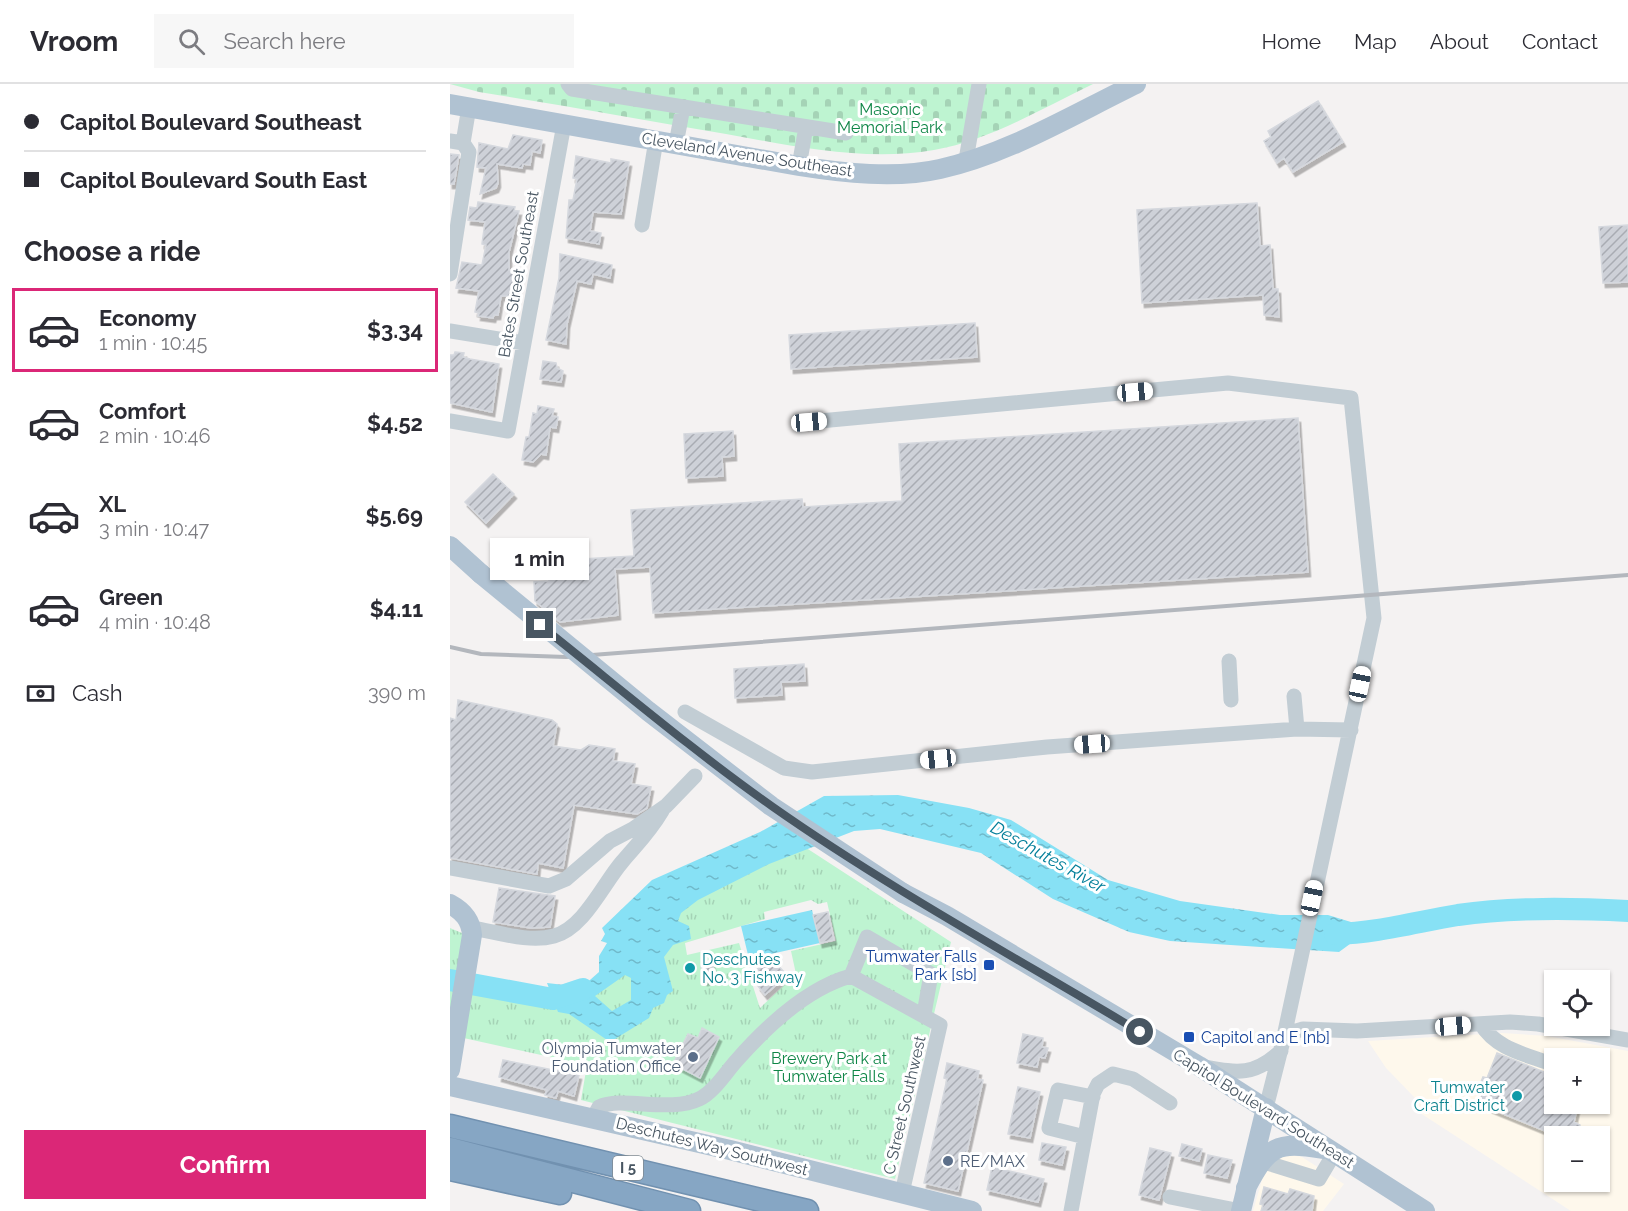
<!DOCTYPE html>
<html lang="en">
<head>
<meta charset="utf-8">
<style>
  body { margin:0; font-family:Raleway,sans-serif; background:#f7f7f7; color:#2b2b33; height:100vh; display:flex; flex-direction:column; font-size:22px; white-space:nowrap }
  * { box-sizing:border-box; margin:0 }
  p { font-size:20px; color:#7c7c81 }
  .icon { flex:none; width:33px; height:33px; fill:none; stroke:currentColor; stroke-width:2; stroke-linecap:round; stroke-linejoin:round }
  .map { position:relative; flex:1; overflow:hidden }
  .details { display:flex; flex-direction:column; background:#fff; width:450px }
  .details>* { flex:none }
  .banner { display:grid; align-content:center; height:132px; padding:0 24px; background:#fff }
  .controls { position:absolute; left:1094px; top:886px; display:grid; gap:12px }
  .controls a { display:grid; place-items:center; width:66px; height:66px; border-radius:0px; background:#fff; box-shadow:0 2px 4px #0004; font-size:30px }
  .end { position:absolute; width:27px; height:27px; margin:-14px; border:8px solid #485662; background:#fff; box-shadow:0 0 0 3px #fff }
  .from { border-radius:50% }
  .bubble { position:absolute; height:42px; border-radius:0px; background:#fff; box-shadow:0 2px 4px #0004; font-size:20px; font-weight:700; line-height:42px; text-align:center }
  .car { position:absolute; width:18px; height:36px; margin:-18px -9px; border-radius:8px; box-shadow:0 0 4px 2px #0007; background:linear-gradient(#fff 24%,#345 0 40%,#fff 0 76%,#345 0 86%,#fff 0) }
  .banner b { display:flex; align-items:center; gap:21px; height:57px; font-size:22px }
  .banner b+b { border-top:2px solid #e1e1e2 }
  .banner i { width:15px; height:15px; background:#2b2b33 }
  ul { padding:0; list-style:none }
  li { display:flex; align-items:center; gap:18px; height:84px; margin:0 12px 9px; padding:0 12px; border:3px solid transparent; border-radius:0px }
  li div { flex:1 }
  li b { display:block; font-size:22px }
  li em { font-style:normal; font-weight:700 }
  li.current { border-color:#db2777 }
  li>.icon { width:54px; height:54px; stroke-width:1.5 }
  h2 { padding:0 24px; font-size:27px; line-height:72px }
  .pay { display:flex; align-items:center; gap:15px; height:66px; padding:0 24px; font-size:22px }
  .pay p { margin-inline-start:auto }
  .cta { display:flex; gap:12px; margin-top:auto; padding:12px 24px }
  .cta a { flex:1; height:69px; border-radius:0px; background:#db2777; color:#fff; font-size:24px; font-weight:700; line-height:69px; text-align:center }
  header { display:flex; align-items:center; gap:36px; box-sizing:border-box; height:84px; padding:0 30px; background:#fff; border-bottom:2px solid #e1e1e2 }
  header strong { font-size:28px }
  nav { display:flex; gap:33px; margin-inline-start:auto; font-size:21px }
  .search { width:420px; height:54px; background:#f7f7f7; display:flex; align-items:center; gap:15px; box-sizing:border-box; padding:0 21px; border-radius:0px; color:#7c7c81; font-size:22px }
  main { display:flex; flex:1; min-height:0 }
  .map>svg:first-child { display:block }
  .commercial { fill:#fef8ec; fill-rule:evenodd }
  .cemetery { fill:url(#cemetery-stones) }
  .park { fill:url(#park-tufts); fill-rule:evenodd }
  .water { fill:url(#water-ripples); fill-rule:evenodd }
  .lines { fill:none; stroke-linecap:round; stroke-linejoin:round }
  .river { stroke:#87e1f5; stroke-width:22 }
  .building { fill:url(#building-hatch); stroke:#d5d8de; stroke-width:1.5; filter:url(#shadow) }
  .highway-casing { stroke:#7191b0; stroke-width:25 }
  .minor { stroke:#c2cdd4; stroke-width:15 }
  .major { stroke:#b0c2d2; stroke-width:20 }
  .highway { stroke:#86a6c4; stroke-width:22 }
  .rail { stroke:#b3b7bd; stroke-width:4 }
  .major-bridge { stroke:#b0c2d2; stroke-width:20 }
  .route { stroke:#485662; stroke-width:8 }
  .transit-dot { fill:#1a4fb4; stroke:#fff; stroke-width:2 }
  .culture-dot { fill:#0f9aa8; stroke:#fff; stroke-width:2 }
  .service-dot { fill:#5c6f8a; stroke:#fff; stroke-width:2 }
  .labels { text-anchor:middle; stroke-width:6; stroke-linejoin:round; paint-order:stroke }
  .shield { fill:#fff; stroke:#7f8991; stroke-width:1.5 }
  .shield-label { font-size:15px; font-weight:bold; fill:#485662 }
  .park-label { font-size:16px; fill:#0f8647; stroke:#fff }
  .street-label { font-size:16px; fill:#485662; stroke:#fff }
  .transit-label { font-size:16px; fill:#164399; stroke:#fff; text-anchor:end }
  .culture-label { font-size:16px; fill:#0d838f; stroke:#fff; text-anchor:start }
  .service-label { font-size:16px; fill:#4e5e75; stroke:#fff; text-anchor:end }
  .water-label { font-size:18px; font-style:italic; fill:#037f9a; stroke:#fff }
</style>
</head>
<body>
<header>
<strong>Vroom</strong>
<div class="search"><svg class="icon" aria-label="search" viewBox="0 0 24 24"><circle cx="10" cy="10" r="6"/><path d="M15 15l6 6"/></svg>Search here</div>
<nav><a>Home</a><a>Map</a><a>About</a><a>Contact</a></nav>
</header>
<main>
<section class="details">
<div class="banner">
<b><i class="from"></i>Capitol Boulevard Southeast</b>
<b><i></i>Capitol Boulevard South East</b>
</div>
<h2>Choose a ride</h2>
<ul>
<li class="current"><svg class="icon" aria-label="car" viewBox="0 0 24 24"><path d="M5 17H2v-5l4-1 3-4h7l3 4 3 1v5h-3M9 17h6M6 11h13"/><circle cx="7" cy="17" r="2"/><circle cx="17" cy="17" r="2"/></svg><div><b>Economy</b><p>1 min · 10:45</p></div><em>$3.34</em></li>
<li><svg class="icon" aria-label="car" viewBox="0 0 24 24"><path d="M5 17H2v-5l4-1 3-4h7l3 4 3 1v5h-3M9 17h6M6 11h13"/><circle cx="7" cy="17" r="2"/><circle cx="17" cy="17" r="2"/></svg><div><b>Comfort</b><p>2 min · 10:46</p></div><em>$4.52</em></li>
<li><svg class="icon" aria-label="car" viewBox="0 0 24 24"><path d="M5 17H2v-5l4-1 3-4h7l3 4 3 1v5h-3M9 17h6M6 11h13"/><circle cx="7" cy="17" r="2"/><circle cx="17" cy="17" r="2"/></svg><div><b>XL</b><p>3 min · 10:47</p></div><em>$5.69</em></li>
<li><svg class="icon" aria-label="car" viewBox="0 0 24 24"><path d="M5 17H2v-5l4-1 3-4h7l3 4 3 1v5h-3M9 17h6M6 11h13"/><circle cx="7" cy="17" r="2"/><circle cx="17" cy="17" r="2"/></svg><div><b>Green</b><p>4 min · 10:48</p></div><em>$4.11</em></li>
</ul>
<div class="pay"><svg class="icon" aria-label="cash" viewBox="0 0 24 24"><path d="M3 7h18v10H3z"/><circle cx="12" cy="12" r="2"/></svg>Cash<p>390 m</p></div>
<div class="cta"><a>Confirm</a></div>
</section>
<div class="map">
<svg width="1178" height="1127" viewBox="0 0 1178 1127">
  <defs>
    <pattern id="cemetery-stones" width="16" height="16" patternUnits="userSpaceOnUse" patternTransform="scale(1.5)"><rect width="16" height="16" fill="#bef4d1"/><path d="M2 7V4a2 2 0 0 1 4 0v3zM10 15v-3a2 2 0 0 1 4 0v3z" fill="#a5d3b6"/></pattern>
    <pattern id="park-tufts" width="24" height="20" patternUnits="userSpaceOnUse" patternTransform="scale(1.5)"><rect width="24" height="20" fill="#bef4d1"/><path d="M3 7l-1-3M5 7V3M7 7l1-3M15 17l-1-3M17 17v-4M19 17l1-3" fill="none" stroke="#a5d3b6"/></pattern>
    <pattern id="water-ripples" width="26" height="14" patternUnits="userSpaceOnUse" patternTransform="scale(1.5)"><rect width="26" height="14" fill="#87e1f5"/><path d="M2 4q2-2 4 0t4 0M15 11q2-2 4 0t4 0" fill="none" stroke="#70b9ca"/></pattern>
    <pattern id="building-hatch" width="6" height="6" patternUnits="userSpaceOnUse" patternTransform="scale(1.5)"><rect width="6" height="6" fill="#ced1d8"/><path d="M-1 1l2-2M0 6l6-6M5 7l2-2" fill="none" stroke="#a9acb3"/></pattern>
    <filter id="shadow"><feDropShadow dx="2.5" dy="4.5" stdDeviation="0" flood-color="#0004"/></filter>
  </defs>
  <rect width="100%" height="100%" fill="#f4f2f2"/>
  <!-- commercial -->
  <path class="commercial" d="M1052 949 1097 952 1178 967V1127H1121L964 1025 967 1016 936 984 918 957ZM1104 975H1149V1020H1104ZM1104 1053H1149V1098H1104Z
    M842 1071 852 1073 894 1100 873 1127H803L814 1089 829 1074Z"/>
  <!-- cemetery -->
  <path class="cemetery" d="M0 0H643C591 25 540 56 484 66 414 78 344 62 276 50 194 36 112 21 29 8Z"/>
  <!-- park -->
  <path class="park" d="M344 756 501 858 445 1095 131 1016 137 981 0 951V844L31 857 22 899 103 915 135 905 209 825ZM361 816 368 820 377 818 386 857 341 867 346 890 310 924 289 859 237 871 235 859 315 835 314 828Z"/>
  <!-- water -->
  <path class="water" d="M448 711 519 724 561 736 658 796 730 817 830 831H878L901 838 915 849 889 868 720 857 679 848 603 815 531 769 430 745 404 747 319 780 248 816 231 829 228 837 239 842 241 855 223 861 214 873 223 907 217 911 214 919 203 924 199 934 160 958 119 930 108 928 97 899 132 903 149 888V872L157 859 151 857 155 850 152 844 202 796 310 748 374 712ZM175 891 181 894V916L162 927 145 912Z
    M362 826 370 859 299 875 291 842Z"/>
  <g class="lines">
    <!-- river -->
    <path class="river" d="M885 850C927 849 966 838 1008 831 1064 823 1121 824 1178 827
      M0 896 103 915 133 905"/>
  </g>
  <!-- building -->
  <path class="building" d="M868 17 893 58 843 88 834 74 827 79 814 57 821 53 818 47Z
    M63 51 92 56 90 69 82 67 80 81 73 80 72 84 47 80 48 99 46 104 30 110 36 84 27 83 29 59 58 65Z
    M0 70 9 71 4 100H0Z
    M126 72 161 79V75L179 78 171 130 143 128 140 147 151 149 149 160 116 154 119 116H123L127 95 123 94Z
    M28 118 65 123 64 127H69L59 168V186L69 187 65 212H51L48 231H44L43 234 28 232 29 229 25 228 29 207 6 204 12 178 32 181 36 161 32 160 35 138 18 136 20 123 27 124Z
    M807 119 810 162 820 161 823 205H828L829 233 814 231 813 211 692 219 687 126Z
    M1178 141V198L1153 199 1149 143Z
    M110 170 162 181 160 194 143 190 141 200 127 197 117 240 116 260 96 256 109 194Z
    M525 239 527 273 341 285 339 251Z
    M5 268 14 269 13 273 20 275 49 280 42 328 0 319V271H4Z
    M93 277 106 279 107 284 113 287 111 298 90 295Z
    M88 322 104 325 102 332 108 333 106 344 100 343 96 371 91 370 83 378 72 376 76 353H79L83 329 87 330Z
    M848 334 858 488 203 529 200 483 165 485 168 531 110 538 85 517 84 498 99 497 97 477 184 472 181 426 352 415 353 423 452 417 449 360Z
    M283 347 284 372 272 373 273 392 236 394 234 350Z
    M43 390 64 410 36 439 15 418Z
    M354 580 355 597 331 598 332 611 285 614 284 585Z
    M8 616 102 636 107 640 103 662 131 666 139 661 165 665 163 677 185 680 181 700 201 703 197 724 187 730 124 721 113 784 88 779 87 790 0 774V634L6 636Z
    M49 804 105 812 100 843 81 844 43 838Z
    M378 828 384 856 370 859 363 831Z
    M320 873 337 891 315 911 308 902 312 899 303 889Z
    M262 879 266 894 255 897 251 882Z
    M252 944 269 953 250 994 223 980 238 950 248 954Z
    M573 950 593 954 592 963 598 964 595 974 589 973 587 983 567 979Z
    M1047 969 1104 992V1020H1128L1124 1038 1130 1041 1125 1053H1110L1027 1019 1033 1005 1029 1003 1033 993 1037 994Z
    M53 976 129 991 124 1012 108 1007 106 1014 95 1011 97 1006 49 993Z
    M497 979 529 987 527 995 533 996 508 1107 474 1099 497 995 494 994Z
    M568 1003 590 1008 580 1054 558 1050Z
    M592 1059 616 1063 612 1081 589 1076Z
    M732 1060 752 1065 749 1077 729 1072Z
    M700 1064 721 1069 709 1116 689 1111Z
    M758 1071 782 1076 777 1094 754 1089Z
    M542 1083 594 1095 588 1118 537 1106Z
    M814 1103 838 1110 840 1105 864 1112 862 1127H811L813 1121 810 1120Z"/>
  <g class="lines">
    <defs>
      <path id="highway" d="M0 1042 357 1127
        M0 1065 239 1127
        M0 1085 110 1109"/>
    </defs>
    <!-- highway casing -->
    <use href="#highway" class="highway-casing"/>
    <!-- minor -->
    <path class="minor" d="M118 0 122 5 396 49
      M0 57 13 59 19 23
      M226 60 233 23
      M516 76 529 0
      M349 82 356 43
      M192 141 206 56
      M0 190 19 68 13 59
      M0 247 74 259
      M0 337 58 347 114 40
      M359 338 778 299 901 314 924 534 833 957 816 1024
      M779 577 781 616
      M844 612 847 645
      M235 628 334 684 362 688 597 663 847 645 901 646
      M0 784 99 802 116 795 160 757 183 745 216 722 245 692
      M22 844C47 848 79 859 104 852 134 844 153 800 172 778 188 759 199 749 212 727
      M401 892 417 853 481 890 474 930
      M1031 940C1047 966 1076 970 1104 981
      M833 957 843 948 853 945 907 947 1060 938 1088 940 1178 956
      M755 983C788 989 804 992 831 967
      M143 1034 149 1023C172 1012 220 1029 249 1015 264 1008 276 988 287 976 317 942 357 904 401 892L490 941 452 1109
      M635 1053 599 1044 608 1006 643 1013
      M811 1077 869 1095 885 1068
      M720 1113 791 1127
      M621 1127 643 1010 648 1000 663 990 683 995 720 1019"/>
    <!-- major -->
    <path class="major" d="M0 20 349 82C393 89 446 95 490 85 558 70 624 30 686 0
      M0 462 31 490
      M453 809 497 832 749 982 975 1127
      M0 820C13 827 21 836 22 851L0 986
      M0 1002 280 1066 522 1127
      M796 1104C818 1062 826 1057 873 1065
      M791 1127 816 1024"/>
    <!-- highway -->
    <use href="#highway" class="highway"/>
    <!-- rail -->
    <path class="rail" d="M0 563 31 570 116 573 1178 491"/>
    <!-- major-bridge -->
    <path class="major-bridge" d="M31 490 198 627 321 722 453 809"/>
  </g>
  <g class="lines">
    <!-- route -->
    <path class="route" d="M90 541C167 602 242 666 323 723 440 805 567 874 690 948"/>
  </g>
  <!-- markers -->
  <g class="transit-dot">
    <rect x="533" y="875" width="12" height="12" rx="3"/>
    <rect x="733" y="947" width="12" height="12" rx="3"/>
  </g>
  <g class="culture-dot">
    <circle cx="240" cy="884" r="6"/>
    <circle cx="1067" cy="1012" r="6"/>
  </g>
  <g class="service-dot">
    <circle cx="243" cy="973" r="6"/>
    <circle cx="498" cy="1077" r="6"/>
  </g>
  <g class="labels">
    <!-- shield labels -->
    <rect class="shield" x="163" y="1072" width="30" height="24" rx="4.5"/>
    <g class="shield-label">
      <text x="178" y="1089">I 5</text>
    </g>
    <!-- park labels -->
    <g class="park-label">
      <text x="440" y="31">Masonic<tspan x="440" dy="18">Memorial Park</tspan></text>
      <text x="379" y="980">Brewery Park at<tspan x="379" dy="18">Tumwater Falls</tspan></text>
    </g>
    <!-- street labels -->
    <g class="street-label">
      <text transform="translate(297 70) rotate(9)" y="6">Cleveland Avenue Southeast</text>
      <text transform="translate(68 190) rotate(-80)" y="6">Bates Street Southeast</text>
      <text transform="translate(454 1021) rotate(-77)" y="6">C Street Southwest</text>
      <text transform="translate(814 1024) rotate(32)" y="6">Capitol Boulevard Southeast</text>
      <text transform="translate(262 1062) rotate(14)" y="6">Deschutes Way Southwest</text>
    </g>
    <!-- transit labels -->
    <g class="transit-label">
      <text x="527" y="878">Tumwater Falls<tspan x="527" dy="18">Park [sb]</tspan></text>
      <text x="751" y="959" text-anchor="start">Capitol and E [nb]</text>
    </g>
    <!-- culture labels -->
    <g class="culture-label">
      <text x="252" y="881">Deschutes<tspan x="252" dy="18">No. 3 Fishway</tspan></text>
      <text x="1055" y="1009" text-anchor="end">Tumwater<tspan x="1055" dy="18">Craft District</tspan></text>
    </g>
    <!-- service labels -->
    <g class="service-label">
      <text x="231" y="970">Olympia Tumwater<tspan x="231" dy="18">Foundation Office</tspan></text>
      <text x="510" y="1083" text-anchor="start">RE/MAX</text>
    </g>
    <!-- water labels -->
    <g class="water-label">
      <text transform="translate(598 773) rotate(29)" y="6">Deschutes River</text>
    </g>
  </g>
</svg>
<div class="controls">
<a><svg class="icon" aria-label="locate" viewBox="0 0 24 24"><circle cx="12" cy="12" r="6"/><path d="M12 2v4M12 18v4M2 12h4M18 12h4"/></svg></a>
<a>+</a>
<a>−</a>
</div>
<i class="end from" style="left:690px;top:948px"></i>
<i class="end" style="left:90px;top:541px"></i>
<div class="bubble" style="left:40px;top:454px;width:99px">1 min</div>
<i class="car" style="left:685px;top:308px;rotate:85deg"></i>
<i class="car" style="left:359px;top:338px;rotate:85deg"></i>
<i class="car" style="left:910px;top:600px;rotate:12deg"></i>
<i class="car" style="left:642px;top:660px;rotate:266deg"></i>
<i class="car" style="left:488px;top:675px;rotate:264deg"></i>
<i class="car" style="left:862px;top:814px;rotate:12deg"></i>
<i class="car" style="left:1003px;top:942px;rotate:85deg"></i>
</div>
</main>
</body>
</html>
